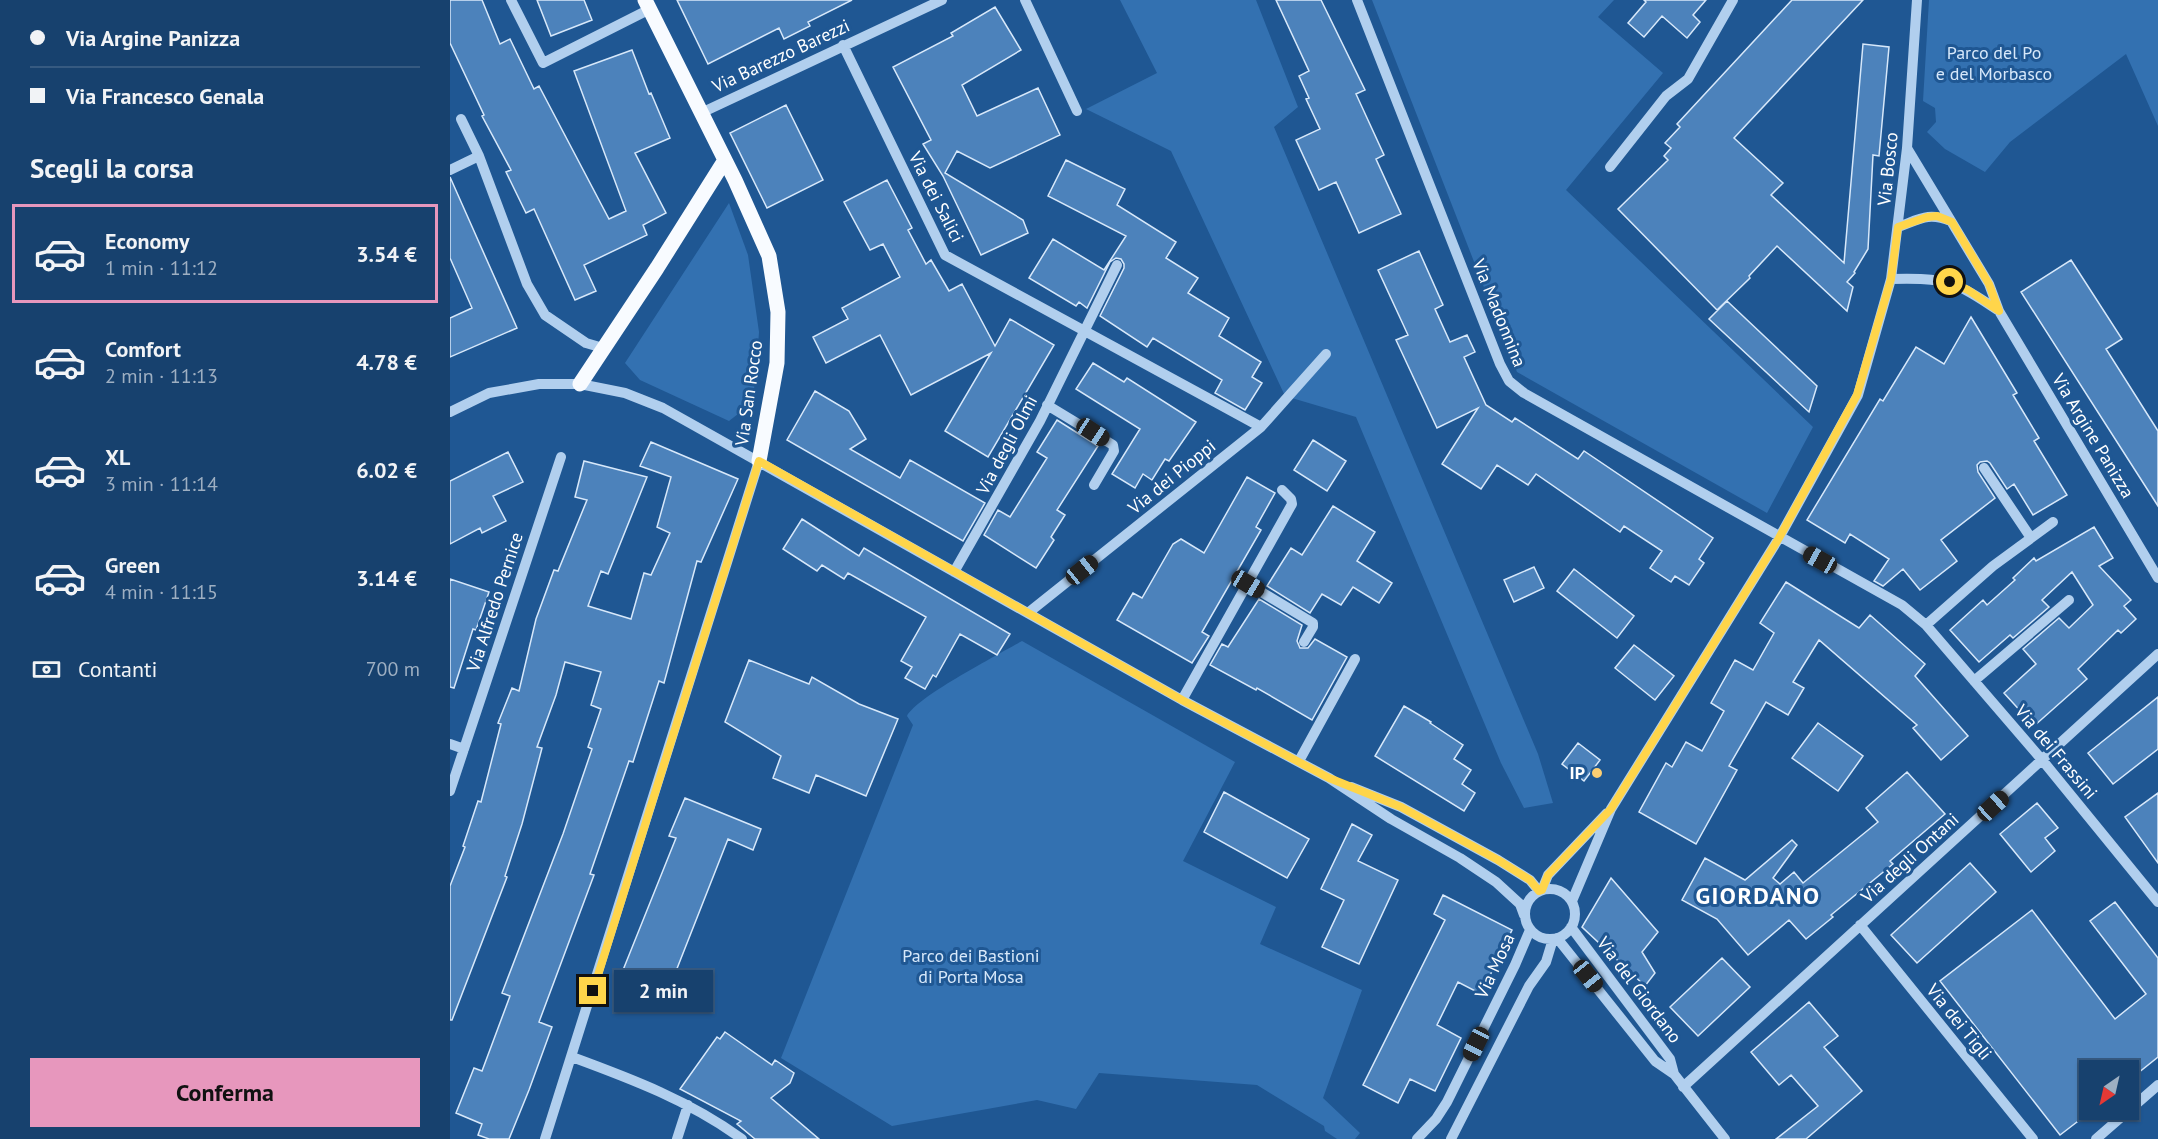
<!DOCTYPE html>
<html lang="it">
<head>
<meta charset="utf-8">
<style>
  body { margin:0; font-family:"PT Sans",sans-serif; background:#244c76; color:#f1f3f6; height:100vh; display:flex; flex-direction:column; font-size:22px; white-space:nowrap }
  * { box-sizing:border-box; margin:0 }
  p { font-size:20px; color:#9eafc2 }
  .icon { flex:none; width:33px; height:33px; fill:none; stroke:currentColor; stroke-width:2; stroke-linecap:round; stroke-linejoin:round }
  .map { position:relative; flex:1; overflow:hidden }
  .drawer { display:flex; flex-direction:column; background:#17416e; width:450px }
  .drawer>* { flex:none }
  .top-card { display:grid; align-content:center; height:132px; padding:0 30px; background:#17416e }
  .needle { width:39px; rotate:214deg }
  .buttons { position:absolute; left:1629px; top:1060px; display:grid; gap:12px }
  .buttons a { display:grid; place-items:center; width:60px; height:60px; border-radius:0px; background:#17416e; box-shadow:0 2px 4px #0004,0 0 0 2px #365a81; font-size:30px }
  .end { position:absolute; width:27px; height:27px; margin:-14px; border:8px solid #ffd54a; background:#111; box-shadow:0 0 0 3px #111 }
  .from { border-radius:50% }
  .bubble { position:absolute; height:42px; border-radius:0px; background:#17416e; box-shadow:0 2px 4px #0004,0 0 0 2px #365a81; font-size:20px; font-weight:800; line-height:42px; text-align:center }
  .car { position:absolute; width:18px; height:36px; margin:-18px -9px; border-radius:8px; box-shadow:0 0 4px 2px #0007; background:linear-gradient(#222 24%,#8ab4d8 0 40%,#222 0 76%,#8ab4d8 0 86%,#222 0) }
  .top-card b { display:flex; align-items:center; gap:21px; height:57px; font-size:22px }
  .top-card b+b { border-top:2px solid #365a81 }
  .top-card i { width:15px; height:15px; background:#f1f3f6 }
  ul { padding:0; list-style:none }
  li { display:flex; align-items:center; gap:18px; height:99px; margin:0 12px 9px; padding:0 18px; border:3px solid transparent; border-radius:0px }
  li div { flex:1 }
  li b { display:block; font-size:22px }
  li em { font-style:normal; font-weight:800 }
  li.on { border-color:#e797bd }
  li>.icon { width:54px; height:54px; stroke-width:1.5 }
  h2 { padding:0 30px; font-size:27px; line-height:72px }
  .pay { display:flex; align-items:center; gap:15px; height:66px; padding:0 30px; font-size:22px }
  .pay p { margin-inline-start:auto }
  .cta { display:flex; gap:12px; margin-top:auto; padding:12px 30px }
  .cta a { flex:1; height:69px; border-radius:0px; background:#e797bd; color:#111; font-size:24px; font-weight:800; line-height:69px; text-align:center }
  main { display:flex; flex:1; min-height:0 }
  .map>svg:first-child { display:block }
  .green { fill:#3371b1 }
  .building { fill:#4c82bb; stroke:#d7e8fa; stroke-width:1.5 }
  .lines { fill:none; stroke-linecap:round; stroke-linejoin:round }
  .minor { stroke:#b1cfee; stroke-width:10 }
  .major { stroke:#f8fbff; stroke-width:15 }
  .route { stroke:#ffd54a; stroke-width:8 }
  .poi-dot { fill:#fcce72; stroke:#1f5793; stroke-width:2 }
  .labels { text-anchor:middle; stroke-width:6; stroke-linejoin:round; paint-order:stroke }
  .park-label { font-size:18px; fill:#d7e8fa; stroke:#1f5793 }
  .street-label { font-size:18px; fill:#fff; stroke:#1f5793 }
  .poi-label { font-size:18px; font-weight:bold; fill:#fff; stroke:#1f5793; text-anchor:end }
  .district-label { font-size:24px; font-weight:bold; letter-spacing:1.5px; fill:#fff; stroke:#1f5793 }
</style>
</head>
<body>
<main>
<section class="drawer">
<div class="top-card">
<b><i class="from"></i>Via Argine Panizza</b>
<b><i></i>Via Francesco Genala</b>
</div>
<h2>Scegli la corsa</h2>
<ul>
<li class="on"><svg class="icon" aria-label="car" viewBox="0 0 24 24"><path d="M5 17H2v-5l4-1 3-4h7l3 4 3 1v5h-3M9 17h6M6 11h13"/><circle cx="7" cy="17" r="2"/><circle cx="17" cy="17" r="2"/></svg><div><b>Economy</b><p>1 min · 11:12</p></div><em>3.54 €</em></li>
<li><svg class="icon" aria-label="car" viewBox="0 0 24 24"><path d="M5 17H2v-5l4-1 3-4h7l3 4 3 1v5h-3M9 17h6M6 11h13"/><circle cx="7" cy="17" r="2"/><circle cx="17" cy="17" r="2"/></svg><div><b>Comfort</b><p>2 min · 11:13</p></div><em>4.78 €</em></li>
<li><svg class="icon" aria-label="car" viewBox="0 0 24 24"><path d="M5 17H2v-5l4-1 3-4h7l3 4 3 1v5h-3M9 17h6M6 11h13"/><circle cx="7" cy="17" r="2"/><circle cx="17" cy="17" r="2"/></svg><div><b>XL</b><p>3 min · 11:14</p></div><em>6.02 €</em></li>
<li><svg class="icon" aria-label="car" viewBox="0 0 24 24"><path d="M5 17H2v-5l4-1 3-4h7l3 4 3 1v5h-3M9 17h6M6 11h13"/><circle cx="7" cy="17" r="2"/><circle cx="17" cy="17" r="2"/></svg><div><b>Green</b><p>4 min · 11:15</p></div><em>3.14 €</em></li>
</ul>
<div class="pay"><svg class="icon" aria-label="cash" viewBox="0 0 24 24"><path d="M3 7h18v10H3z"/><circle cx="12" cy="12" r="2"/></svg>Contanti<p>700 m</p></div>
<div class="cta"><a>Conferma</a></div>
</section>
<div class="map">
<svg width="1708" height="1139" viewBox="0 0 1708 1139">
  <rect width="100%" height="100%" fill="#1f5793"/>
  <!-- green -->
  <path class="green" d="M670 0H806L848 107 824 127 1088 754 1103 803 1074 808 1051 763 906 417 835 396 721 151 636 109 707 73Z
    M922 0H1164L1148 17 1213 73 1116 190 1363 427 1317 513 1067 372Z
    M1479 0H1708V126L1676 54 1560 142 1535 172 1495 149 1477 132 1486 122 1485 108 1473 101Z
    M279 203 298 255 309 332 306 375 302 403 279 421 190 380 175 363Z
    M572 641 785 762 733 861 826 907 810 944 912 990 873 1098 910 1133 905 1139H887L875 1131 874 1126 807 1085 649 1073 626 1109 587 1100 442 1126 331 1058 463 725 457 716C468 696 548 655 572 641Z"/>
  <!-- building -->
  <path class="building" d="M0 0H32L50 44 60 39 84 89 89 86 159 219 176 211 124 71 182 50 199 94 201 93 220 138 185 153 216 213 193 225 197 235 134 265 146 291 125 300 84 209 76 213 56 172 61 170 32 116 34 115 0 43Z
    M87 0H134L142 20 101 36Z
    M227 0H402L358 22 360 26 334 39 329 28 258 64Z
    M826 0H871L915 90 906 94 934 155 926 159 951 214 909 233 886 182 869 190 846 140 870 129 856 99 859 98 849 76 859 71Z
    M1194 0H1256L1243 15 1250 22 1237 38 1212 16 1194 37 1178 23 1196 2Z
    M1342 0H1413L1284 138 1333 183 1321 195 1394 263 1413 44 1439 47 1429 156 1423 155 1418 249 1404 272 1405 273 1397 282 1403 287 1397 311 1327 246 1299 276 1300 278 1267 310 1168 209 1218 160 1214 156 1221 148 1215 143 1230 127 1227 124Z
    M545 7 571 50 512 85 527 116 588 88 610 135 540 168 507 151 495 173 573 220 578 233 531 255 493 176 473 144 481 140 443 67 503 36 501 33Z
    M336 105 373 180 317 208 280 133Z
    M616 160 675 189 667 205 726 242 716 258 748 278 738 293 779 318 769 336 811 362 802 377 812 383 795 410 765 393 772 380 703 338 697 347 650 316 674 268V264L671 259 666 258 660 262 637 308 629 302 626 306 579 278 603 239 654 270 676 236 598 196Z
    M0 177 67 328 0 357V318L22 308 0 258Z
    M437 180 462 228 458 230 476 264 481 260 499 291 512 284 545 346 560 319 604 345 538 457 495 431 541 353 461 395 430 335 376 363 363 337 398 319 392 308 450 277 433 244 420 250 394 202Z
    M969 251 993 305 985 309 1000 342 1017 335 1025 352 1014 357 1036 405 1062 422 1065 418 1128 459 1134 451 1263 538 1249 559 1254 563 1239 585 1225 576 1221 582 1200 568 1212 551 1174 526 1170 532 1086 474 1078 485 1047 465 1031 489 992 464 1028 408 987 428 946 340 958 335 928 270Z
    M1621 260 1672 339 1656 349 1708 431V506L1571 292Z
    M1277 301 1367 386 1359 412 1259 319Z
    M1521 317 1567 393 1563 395 1589 438 1584 441 1617 495 1583 515 1564 484 1557 489 1540 463 1537 461 1530 462 1527 465 1528 472 1545 498 1491 540 1507 561 1470 590 1453 569 1433 586 1424 581 1439 559 1400 534 1395 543 1357 520 1430 399 1433 401 1466 347 1494 364Z
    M643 363 674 382 677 378 746 422 719 461 715 459 702 480 693 474 685 488 662 474 690 429 626 389Z
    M365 391 399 411 416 439 400 449 450 478 460 460 535 503 513 541 337 440Z
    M607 420 648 446 607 510 615 515 601 537 604 540 586 568 534 535 548 510 560 517 597 458 587 452Z
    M863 440 896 461 877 491 844 470Z
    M201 442 288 479 251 562 247 561 214 683 209 681 183 762 179 761 140 874 144 875 89 1022 102 1027 79 1090 59 1139H39L28 1135 32 1124 6 1113 24 1068 32 1071 60 996 52 993 113 834 142 749 138 747 151 709 141 705 151 672 115 662 106 695 87 747 92 748 72 824 55 876 57 877 2 1020H0V886L15 847 13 846 28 801 31 802 51 724 48 723 62 688 69 691 86 619 104 570 108 571 137 500 125 497 134 461 197 477 158 574 151 571 138 606 181 619 194 573 201 575 220 533 207 527 221 477 190 466Z
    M58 452 73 482 43 496 56 521 32 533 30 528 0 544V481Z
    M797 477 825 493 806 527 811 530 752 632 759 636 742 663 667 620 683 593 692 598 723 544 731 539 754 553Z
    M883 506 925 532 907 561 942 583 929 603 903 587 891 605 872 594 860 613 817 586 841 548 852 555Z
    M352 519 409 556 414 548 560 634 547 655 510 634 486 677 483 675 475 689 455 678 462 667 451 661 476 617 398 573 394 579 372 565 367 571 333 549Z
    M1644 527 1663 558 1649 566 1681 600 1674 606 1686 619 1671 633 1668 630 1628 669 1637 679 1584 726 1554 693 1586 664 1573 649 1609 618 1619 628 1643 605 1622 572 1592 600 1599 607 1563 638 1560 635 1529 662 1500 630 1533 600 1537 605 1565 580 1563 578 1584 558 1586 561Z
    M1084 567 1094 588 1064 602 1054 580Z
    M1124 569 1184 616 1167 638 1107 591Z
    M0 579 39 592 26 630 23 629 4 688 0 687Z
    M1336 582 1409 628 1420 615 1475 664 1465 676 1518 736 1491 760 1463 728 1467 725 1369 640 1343 682 1354 688 1338 715 1316 702 1279 766 1287 770 1246 844 1189 812 1216 763 1222 767 1236 742 1252 751 1274 711 1261 703 1285 660 1303 670 1324 633 1310 623Z
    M809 599 852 625 847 641 850 648H858L865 639 897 657 862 720 807 688 806 690 760 665 772 644 778 647Z
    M1184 645 1224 676 1205 700 1165 668Z
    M299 660 359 684 362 677 409 704 448 719 416 796 366 775 359 793 323 778 331 756 275 722Z
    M1708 697V749L1663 784 1638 753Z
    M954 706 981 722 980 723 1013 745 1004 759 1021 770 1012 784 1025 793 1014 811 925 756Z
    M1368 723 1413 756 1388 791 1342 758Z
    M1128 743 1150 760 1134 781 1112 764Z
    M1457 772 1495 814 1440 861 1443 864 1381 915 1383 917 1356 939 1339 920 1298 955 1267 919 1232 900 1255 858 1295 880 1342 840 1347 845 1323 878 1330 884 1344 872 1353 883 1428 822 1416 808Z
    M774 792 859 839 837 878 754 832Z
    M1708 793V863L1675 817Z
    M235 798 311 829 303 850 278 839 215 999 169 980 226 838 219 836Z
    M1587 803 1608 828 1595 838 1605 851 1581 872 1550 834Z
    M902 824 922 835 908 861 948 880 909 964 872 947 894 900 871 889Z
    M1520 863 1546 892 1467 963 1441 935Z
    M1161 878 1208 932 1192 952 1205 973 1195 986 1132 927Z
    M993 895 1062 930 1031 994 1008 982 987 1025 1011 1038 985 1091 960 1079 948 1103 913 1085 995 920 984 914Z
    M1665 902 1708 958V1057L1678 1081V1071H1640V1112L1610 1135 1490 981 1582 910 1665 1019 1696 994 1640 921Z
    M1272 958 1300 987 1248 1036 1220 1007Z
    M1359 1002 1388 1036 1374 1047 1412 1091 1356 1139H1326L1368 1106 1341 1075 1329 1085 1301 1052Z
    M275 1032 322 1065 325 1060 344 1073 340 1083 321 1098 369 1139H305L287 1124 291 1121 230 1089 267 1037 270 1039Z"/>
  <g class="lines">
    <!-- minor -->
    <path class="minor" d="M61 0 93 63 200 9
      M575 0 627 111
      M907 0 1050 364 1059 381 1074 393 1452 605 1476 625 1593 761 1708 902
      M393 45 495 255 811 427
      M251 113 492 0
      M11 119 29 156 77 284 95 315 136 343 153 348
      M1457 148 1539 284 1549 311 1708 578
      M1160 167 1216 96 1238 79 1283 0
      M0 170 29 156
      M1448 227C1470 219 1478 212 1501 221
      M1441 279C1495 278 1504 280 1549 311
      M597 405 663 445 664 451 644 485
      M0 412 39 393 89 384H130L175 393 213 408 732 700 879 778 941 819 1010 858 1046 882 1070 904 1074 915
      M1534 468 1581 538
      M504 572 590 421 667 265
      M798 584 863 623V627L854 642
      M578 613 811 427 876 354
      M1476 625 1543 566 1603 522
      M1524 681 1619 600
      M732 700 842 504 841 499 832 490
      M0 744 14 749
      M849 761 905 659
      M901 787 951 807 1048 860 1080 880 1089 891
      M0 791 111 457
      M1075 914a25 25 0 1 1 50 0a25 25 0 1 1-50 0Z
      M1092 890 1098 875 1157 813
      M1122 901 1161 809 1329 538 1408 395 1441 279 1457 148 1467 0
      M1410 925 1583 1139
      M1121 927 1220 1059 1224 1074
      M1107 938 1205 1061 1224 1074 1275 1139
      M122 1057C182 1079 240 1101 292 1139
      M1233 1087 1708 654
      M95 1139 309 461
      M227 1139 238 1105
      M967 1139 986 1119 997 1102 1065 965 1080 930
      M1001 1139 1079 986 1096 962 1103 939
      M1646 1139 1708 1085"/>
    <!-- major -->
    <path class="major" d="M195 0 285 180 319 256 328 312 327 363 309 461
      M130 384 207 268 275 160"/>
  </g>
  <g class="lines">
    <!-- route -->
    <path class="route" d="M143 991 309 461 732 700 879 778 951 807 1048 860 1080 880 1089 891 1092 890 1098 875 1161 809 1329 538 1407 395 1441 279 1448 227 1477 217 1487 216 1502 222 1539 284 1549 311 1518 290 1500 282"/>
  </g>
  <!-- markers -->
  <circle class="poi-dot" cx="1147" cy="773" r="6"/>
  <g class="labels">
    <!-- park labels -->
    <g class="park-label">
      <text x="1544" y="59">Parco del Po<tspan x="1544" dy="21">e del Morbasco</tspan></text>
      <text x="521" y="962">Parco dei Bastioni<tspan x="521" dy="21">di Porta Mosa</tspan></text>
    </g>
    <!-- street labels -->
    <g class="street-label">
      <text transform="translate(331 56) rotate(-25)" y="6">Via Barezzo Barezzi</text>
      <text transform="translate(1438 169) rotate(-84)" y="6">Via Bosco</text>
      <text transform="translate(486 197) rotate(63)" y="6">Via dei Salici</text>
      <text transform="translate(1049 313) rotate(68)" y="6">Via Madonnina</text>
      <text transform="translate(299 393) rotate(-82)" y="6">Via San Rocco</text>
      <text transform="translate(1643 436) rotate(59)" y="6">Via Argine Panizza</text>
      <text transform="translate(557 445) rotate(-62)" y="6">Via degli Olmi</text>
      <text transform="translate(722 477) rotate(-39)" y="6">Via dei Pioppi</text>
      <text transform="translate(45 602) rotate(-72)" y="6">Via Alfredo Pernice</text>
      <text transform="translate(1606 752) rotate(50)" y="6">Via dei Frassini</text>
      <text transform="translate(1460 858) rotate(-42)" y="6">Via degli Ontani</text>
      <text transform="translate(1045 966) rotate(-65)" y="6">Via Mosa</text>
      <text transform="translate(1189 990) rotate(53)" y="6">Via del Giordano</text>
      <text transform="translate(1509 1022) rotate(51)" y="6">Via dei Tigli</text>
    </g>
    <!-- poi labels -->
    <g class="poi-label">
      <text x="1135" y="779">IP</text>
    </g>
    <!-- district labels -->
    <g class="district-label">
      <text x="1308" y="904">GIORDANO</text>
    </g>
  </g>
</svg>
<div class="buttons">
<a><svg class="needle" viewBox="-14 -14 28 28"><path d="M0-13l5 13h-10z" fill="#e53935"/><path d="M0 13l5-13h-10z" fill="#9eafc2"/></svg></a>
</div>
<i class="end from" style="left:1500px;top:282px"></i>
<i class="end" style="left:143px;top:991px"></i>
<div class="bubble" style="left:164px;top:970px;width:99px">2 min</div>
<i class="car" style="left:643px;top:432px;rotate:123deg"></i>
<i class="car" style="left:1370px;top:560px;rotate:299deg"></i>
<i class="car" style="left:632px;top:570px;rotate:51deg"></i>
<i class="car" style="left:798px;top:584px;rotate:121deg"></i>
<i class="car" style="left:1543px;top:806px;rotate:48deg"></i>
<i class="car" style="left:1138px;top:976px;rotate:141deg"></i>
<i class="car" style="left:1026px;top:1044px;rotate:206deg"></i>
</div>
</main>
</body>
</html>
